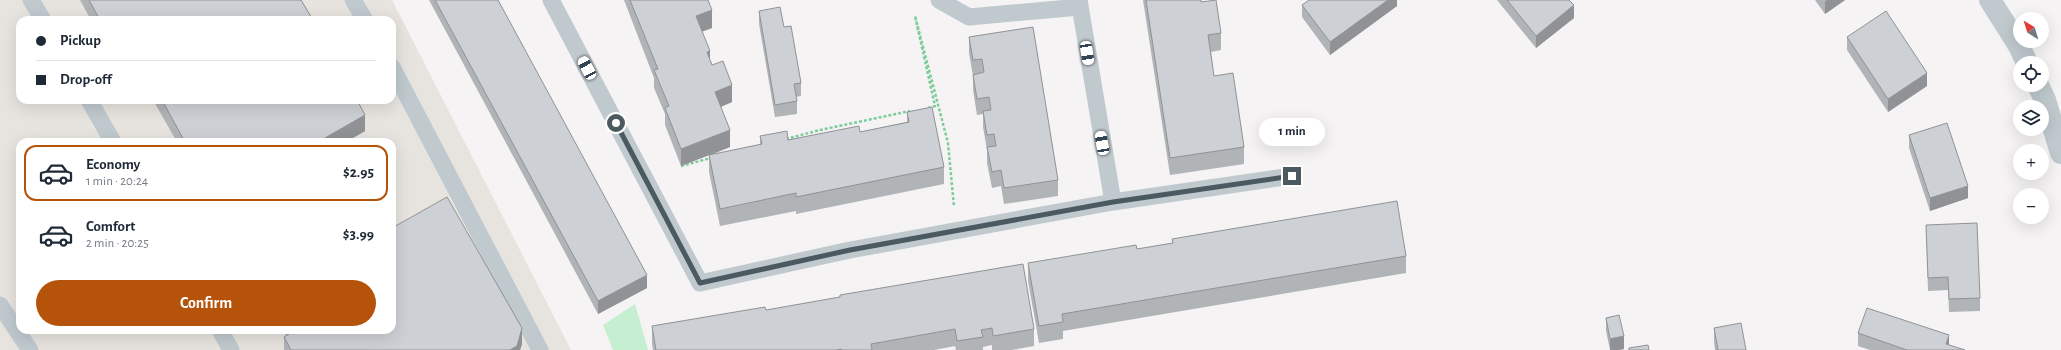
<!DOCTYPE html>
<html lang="en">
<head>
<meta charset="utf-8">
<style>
  body { margin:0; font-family:"Alegreya Sans",sans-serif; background:#f6f6f7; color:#1f2937; height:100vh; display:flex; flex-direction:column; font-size:15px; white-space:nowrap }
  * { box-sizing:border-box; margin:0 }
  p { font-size:13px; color:#747a83 }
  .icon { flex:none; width:22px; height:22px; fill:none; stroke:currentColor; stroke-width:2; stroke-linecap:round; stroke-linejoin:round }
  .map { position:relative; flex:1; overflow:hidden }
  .details { position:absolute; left:16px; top:138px; width:380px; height:196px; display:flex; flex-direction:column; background:#fff; border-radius:12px; box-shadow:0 4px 16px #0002 }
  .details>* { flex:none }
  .guide { position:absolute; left:16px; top:16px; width:380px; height:88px; border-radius:12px; box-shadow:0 4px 16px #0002; display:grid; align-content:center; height:88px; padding:0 20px; background:#fff }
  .needle { width:26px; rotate:322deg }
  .buttons { position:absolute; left:2013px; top:12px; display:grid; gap:8px }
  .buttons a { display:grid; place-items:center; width:36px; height:36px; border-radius:50%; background:#fff; box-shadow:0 4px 16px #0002; font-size:20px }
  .end { position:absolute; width:18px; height:18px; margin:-9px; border:5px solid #4b5960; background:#fff; box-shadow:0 0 0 2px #fff }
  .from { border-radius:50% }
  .bubble { position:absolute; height:28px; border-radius:14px; background:#fff; box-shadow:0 4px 16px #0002; font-size:13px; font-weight:700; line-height:28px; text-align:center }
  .car { position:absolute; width:12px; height:24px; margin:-12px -6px; border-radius:5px; box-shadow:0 0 3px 1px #0007; background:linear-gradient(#fff 24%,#345 0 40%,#fff 0 76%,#345 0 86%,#fff 0) }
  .guide b { display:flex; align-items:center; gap:14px; height:38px; font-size:15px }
  .guide b+b { border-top:1px solid #e0e1e3 }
  .guide i { width:10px; height:10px; background:#1f2937 }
  ul { padding:7px 0 0; list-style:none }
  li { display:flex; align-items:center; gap:12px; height:56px; margin:0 8px 6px; padding:0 12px; border:2px solid transparent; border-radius:12px }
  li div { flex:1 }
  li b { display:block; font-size:15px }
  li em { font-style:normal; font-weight:700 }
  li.selected { border-color:#b45309 }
  li>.icon { width:36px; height:36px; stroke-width:1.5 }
  .action { display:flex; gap:8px; margin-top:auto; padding:8px 20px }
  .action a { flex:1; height:46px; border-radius:24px; background:#b45309; color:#fff; font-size:16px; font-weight:700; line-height:46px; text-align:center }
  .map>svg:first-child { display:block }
  .commercial { fill:#e7e4df; fill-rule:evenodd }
  .green { fill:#c5efd0 }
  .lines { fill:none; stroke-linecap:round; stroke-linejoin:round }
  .path { stroke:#7ecc9b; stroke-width:2.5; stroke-dasharray:3 2; stroke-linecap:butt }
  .lane { stroke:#bfc9ce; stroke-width:17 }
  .street { stroke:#bfc9ce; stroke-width:22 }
  .wall { fill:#b0b4b7 }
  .shaded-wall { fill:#909295 }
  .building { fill:#cdd1d5; stroke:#909295 }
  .route { stroke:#4b5960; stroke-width:5 }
</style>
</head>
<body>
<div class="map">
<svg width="2061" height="350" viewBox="0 0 2061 350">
  <rect width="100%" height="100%" fill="#f5f3f3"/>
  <!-- commercial -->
  <path class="commercial" d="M0 0H392L571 350H0ZM20 20H392V100H20ZM20 142H392V330H20Z"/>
  <!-- green -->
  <path class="green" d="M635 304 648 350H613L603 325Z"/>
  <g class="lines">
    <!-- path -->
    <path class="path" d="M928 108 935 106 915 16 948 143 954 207
      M786 139 820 130 910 111
      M681 166 711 158"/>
    <!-- lane -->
    <path class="lane" d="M31 0 43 20
      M353 0 365 20
      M551 0 700 283 850 250 1113 202 1079 0
      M939 0 969 17 1080 7
      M392 67 540 350
      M89 100 113 142
      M1113 202 1292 176
      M0 305 30 350
      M220 330 231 350"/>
    <!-- street -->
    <path class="street" d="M1990 0 2019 46 2027 63
      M2038 85 2045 100 2061 153"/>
  </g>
  <!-- wall -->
  <path class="wall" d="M80 0H301L313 20H91Z
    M429 0H498L647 288 598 314Z
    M624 0H708L712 28 702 31 710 61 712 65 732 102 721 107 730 147 711 155 760 145V136L788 140 860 132 907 122V112L944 167V184L796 214V211L720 226 709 172V155L681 166 665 125V114L654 88V78Z
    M1143 0H1201V2L1221 33V50L1211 52 1214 76 1244 147V164L1170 175Z
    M1397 0V6L1330 55 1302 17V5Z
    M1497 0H1569L1574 18 1536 48Z
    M1815 0H1845L1825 14Z
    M759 11 784 27 801 83V96L796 97 797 101V114L775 117 759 24Z
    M969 37 1058 180V196L1004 204 1001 186 992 188 987 163V150L983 127V114L977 115 973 90V76L969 53Z
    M1847 37 1927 86 1888 112 1847 50Z
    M153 100H357L365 131 346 142H177Z
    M1909 135 1968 198 1930 211 1909 148Z
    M1926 225 1980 298V311L1949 312 1948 290 1928 291Z
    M1172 239 1406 256V273L1063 331V339L1039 343 1028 281V263L1137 249 1172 243Z
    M766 310 1034 329V346L1012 350H992V345L983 347V350H956L955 346 934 350H653L652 344V326Z
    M1606 318 1624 349 1618 350H1610L1606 331Z
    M1714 328 1746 350H1715L1714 341Z
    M283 330H392L522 344 520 350H284V337L286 336Z
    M1858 333 1949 345 1965 350H1870L1858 346Z"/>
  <!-- shaded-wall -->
  <path class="shaded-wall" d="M1388 0H1397V6L1330 55V42Z
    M1827 0H1845L1825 14V2Z
    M1574 5V18L1536 48V36Z
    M712 10V28L696 34V16Z
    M710 51V68L707 52Z
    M1927 73V86L1888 112V99Z
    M732 85V102L715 109V92Z
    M365 115V131L346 142H318Z
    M730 130V147L681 166V149Z
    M1968 186V198L1930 211V198Z
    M647 275V288L598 314V301Z
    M522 328V344L520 350H510Z
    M1949 335V348L1946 344Z
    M1624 336V349L1618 350H1610V339Z"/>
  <!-- building -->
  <path class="building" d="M89 0H301L313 20H100Z
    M435 0H498L647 275 598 301Z
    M630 0H708L712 10 696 16 710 51 707 52 712 65 723 61 732 85 715 92 730 130 681 149 665 108 669 106 654 70 658 69Z
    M1146 0H1201V2L1216 0 1221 33 1208 35 1214 76 1233 73 1244 147 1170 158Z
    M1309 0H1388L1330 42 1302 5Z
    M1507 0H1569L1574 5 1536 36Z
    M780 7 784 27 791 26 801 83 794 84 797 101 775 105 759 11Z
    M1886 11 1927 73 1888 99 1847 37Z
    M1033 27 1058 180 1004 188 1001 170 992 172 987 147 996 146 994 134 987 135 983 111 991 110 989 97 977 99 973 75 984 72 982 59 973 60 969 37Z
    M162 100H357L365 115 318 142H185Z
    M932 107 944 167 796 197V193L720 209 709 155 762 144 760 136 787 131 788 140 859 126 860 132 909 122 907 112Z
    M1947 123 1968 186 1930 198 1909 135Z
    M447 197 522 328 517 346 510 350H291L284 337 292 332 291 330H392V228Z
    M1397 201 1406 256 1062 314 1063 322 1039 326 1028 263 1136 245 1137 249 1173 243 1172 239Z
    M1977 223 1980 298 1949 299 1948 277 1928 278 1926 225Z
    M1023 264 1034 329 993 336 992 328 981 330 983 337 957 341 955 329 871 344 872 350H841V349L836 350H656L652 326 765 307 766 310 840 297V295Z
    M1867 308 1949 335 1946 344 1965 350H1907L1858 333Z
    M1619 315 1624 336 1610 339 1606 318Z
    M1741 323 1746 350H1718L1714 328Z
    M1648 345 1649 350H1629V348Z"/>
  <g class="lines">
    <!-- route -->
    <path class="route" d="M616 123 700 283 850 250 1113 202 1292 176"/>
  </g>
</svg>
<div class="buttons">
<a><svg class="needle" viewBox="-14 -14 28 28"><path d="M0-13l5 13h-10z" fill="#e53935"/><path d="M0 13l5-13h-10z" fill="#747a83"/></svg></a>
<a><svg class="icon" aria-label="locate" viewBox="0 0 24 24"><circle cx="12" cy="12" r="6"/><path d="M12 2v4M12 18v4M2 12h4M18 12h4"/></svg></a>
<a><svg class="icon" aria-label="layers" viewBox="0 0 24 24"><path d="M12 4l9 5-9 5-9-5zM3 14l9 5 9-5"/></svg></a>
<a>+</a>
<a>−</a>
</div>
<i class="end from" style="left:616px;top:123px"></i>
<i class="end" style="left:1292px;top:176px"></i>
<div class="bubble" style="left:1259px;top:118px;width:66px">1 min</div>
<i class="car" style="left:1087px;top:53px;rotate:171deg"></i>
<i class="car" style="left:587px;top:68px;rotate:332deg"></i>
<i class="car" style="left:1102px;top:143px;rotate:350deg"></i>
<div class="guide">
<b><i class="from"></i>Pickup</b>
<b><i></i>Drop-off</b>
</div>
<section class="details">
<ul>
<li class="selected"><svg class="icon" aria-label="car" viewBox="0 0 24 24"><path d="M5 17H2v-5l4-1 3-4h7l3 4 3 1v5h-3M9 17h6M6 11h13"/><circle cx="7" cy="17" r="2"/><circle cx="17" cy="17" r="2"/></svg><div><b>Economy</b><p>1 min · 20:24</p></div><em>$2.95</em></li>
<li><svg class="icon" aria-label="car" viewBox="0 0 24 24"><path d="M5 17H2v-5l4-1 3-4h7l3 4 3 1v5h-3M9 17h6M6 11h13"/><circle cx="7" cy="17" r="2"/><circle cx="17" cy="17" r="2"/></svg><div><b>Comfort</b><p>2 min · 20:25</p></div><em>$3.99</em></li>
</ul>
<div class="action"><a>Confirm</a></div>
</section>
</div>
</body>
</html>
